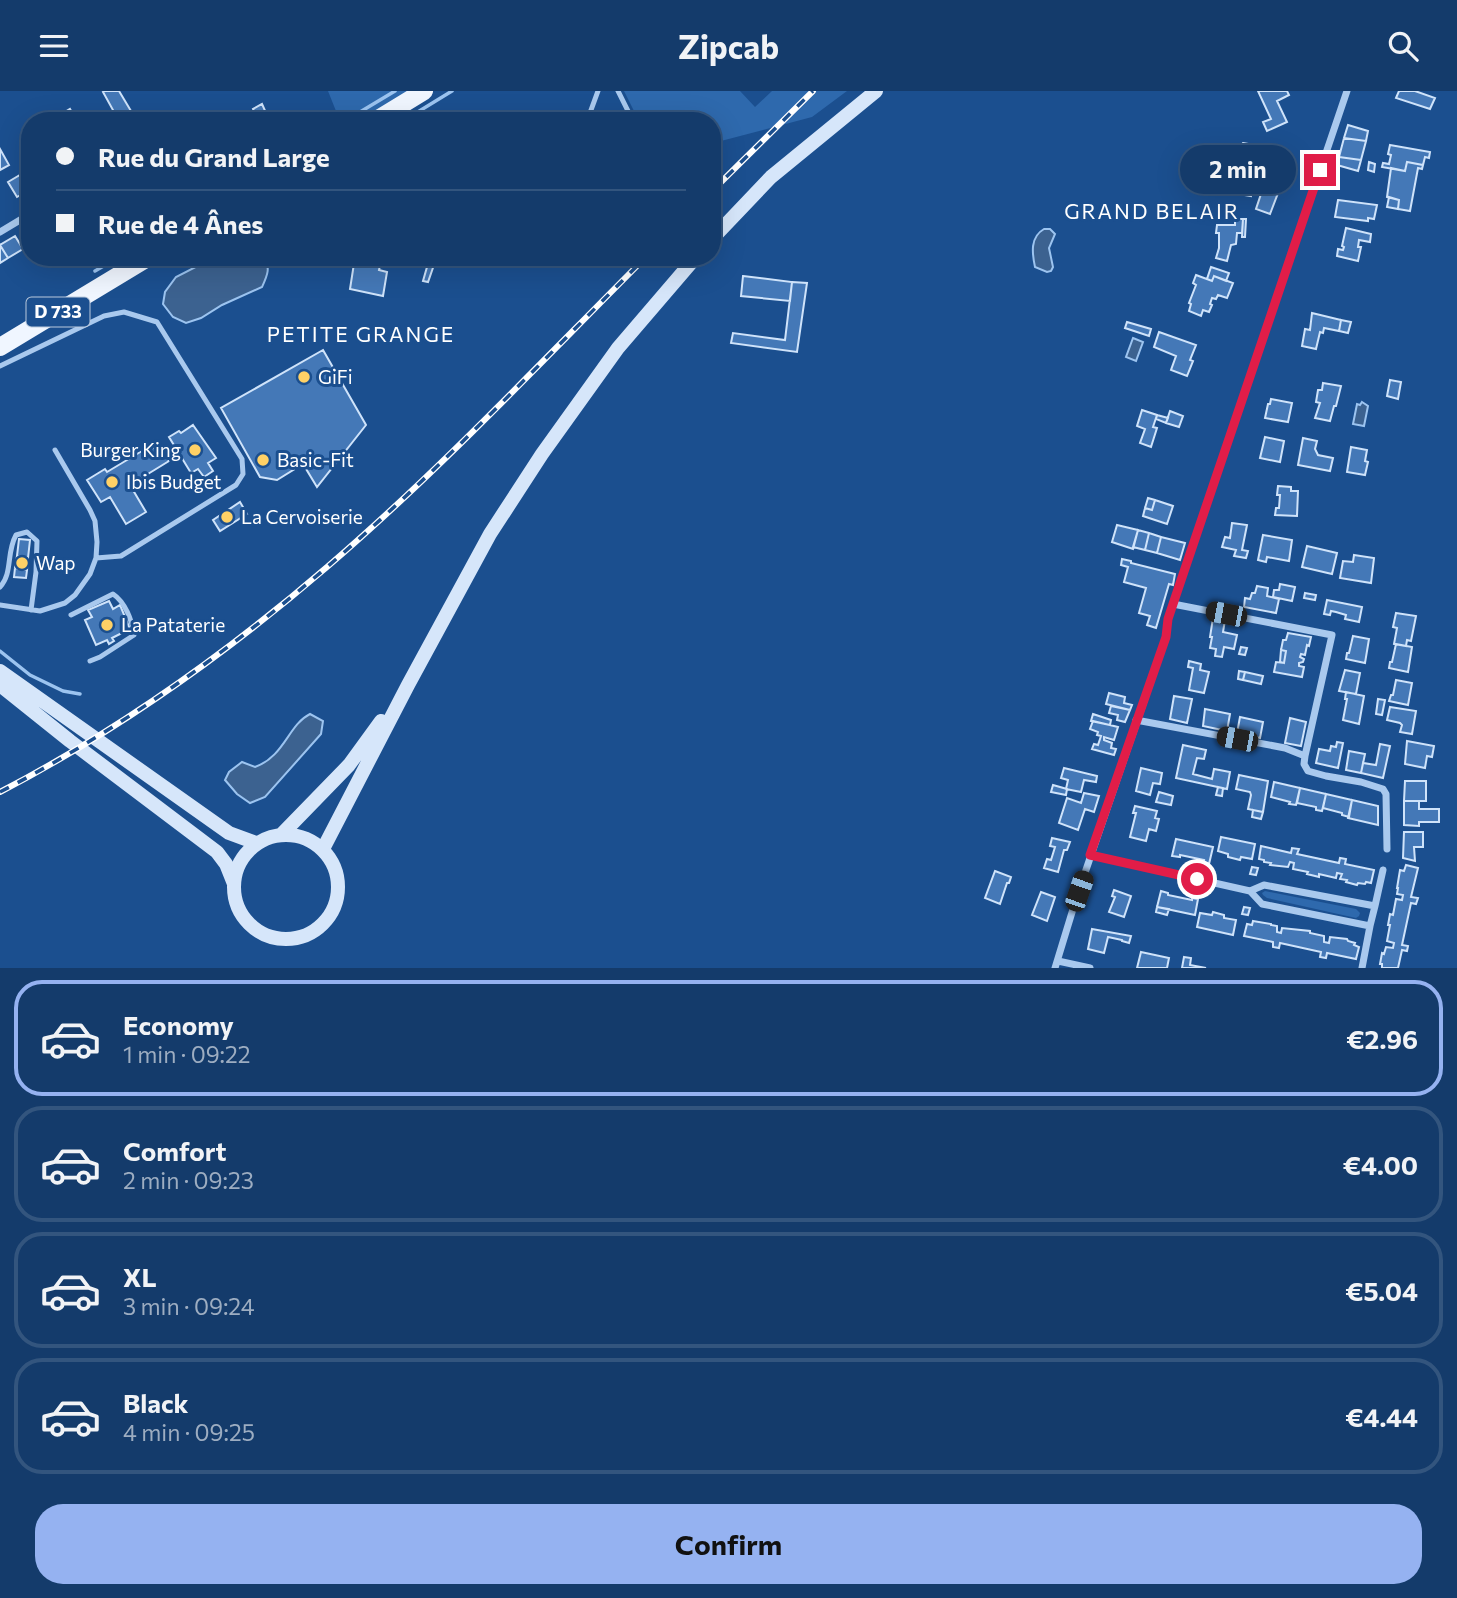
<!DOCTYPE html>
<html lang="en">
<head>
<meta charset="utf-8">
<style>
  body { margin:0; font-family:Commissioner,sans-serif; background:#1d4271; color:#f1f3f6; height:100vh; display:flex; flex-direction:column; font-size:26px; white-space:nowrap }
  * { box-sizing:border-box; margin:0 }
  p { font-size:23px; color:#9dadc1 }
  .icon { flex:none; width:38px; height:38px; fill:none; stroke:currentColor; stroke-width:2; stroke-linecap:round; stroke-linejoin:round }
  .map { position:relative; height:877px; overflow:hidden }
  .side { display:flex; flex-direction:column; background:#143b6b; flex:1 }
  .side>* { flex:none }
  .guide { position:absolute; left:21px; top:21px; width:700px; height:154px; border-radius:28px; box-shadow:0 7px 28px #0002,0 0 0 2px #33557e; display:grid; align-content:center; height:154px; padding:0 35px; background:#143b6b }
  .end { position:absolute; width:32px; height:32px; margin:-16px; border:9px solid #e11d48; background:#fff; box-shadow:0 0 0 4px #fff }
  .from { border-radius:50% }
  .bubble { position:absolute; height:49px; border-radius:24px; background:#143b6b; box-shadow:0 7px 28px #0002,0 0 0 2px #33557e; font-size:23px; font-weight:700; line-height:49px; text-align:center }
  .car { position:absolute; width:21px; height:42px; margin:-21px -10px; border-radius:9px; box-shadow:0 0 5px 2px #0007; background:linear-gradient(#222 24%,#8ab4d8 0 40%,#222 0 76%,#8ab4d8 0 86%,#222 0) }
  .guide b { display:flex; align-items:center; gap:24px; height:66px; font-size:26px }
  .guide b+b { border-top:2px solid #33557e }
  .guide i { width:18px; height:18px; background:#f1f3f6 }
  ul { padding:12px 0 0; list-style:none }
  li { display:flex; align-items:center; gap:21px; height:116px; margin:0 14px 10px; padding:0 21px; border:4px solid #33557e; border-radius:28px }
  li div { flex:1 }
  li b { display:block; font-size:26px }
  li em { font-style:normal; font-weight:700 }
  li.on { border-color:#95b2f1 }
  li>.icon { width:63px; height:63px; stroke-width:1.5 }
  .primary-button { display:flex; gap:14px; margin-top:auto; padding:14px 35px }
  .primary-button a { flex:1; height:80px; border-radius:28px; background:#95b2f1; color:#111; font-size:28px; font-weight:700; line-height:80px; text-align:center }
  header { display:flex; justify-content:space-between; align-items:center; height:91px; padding:0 35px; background:#143b6b; font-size:32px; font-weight:700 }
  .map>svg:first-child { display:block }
  .green { fill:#2e69ad }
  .water { fill:#3c6290; stroke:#9cc4f0; stroke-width:2 }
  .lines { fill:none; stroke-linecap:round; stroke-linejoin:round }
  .stream { stroke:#9cc4f0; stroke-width:3.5 }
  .building { fill:#4478b7; stroke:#cfe3fa; stroke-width:2 }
  .service { stroke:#a9c9ee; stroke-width:5 }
  .minor { stroke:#a9c9ee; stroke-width:7 }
  .secondary { stroke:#d6e6fa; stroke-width:14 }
  .primary { stroke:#f0f6ff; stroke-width:18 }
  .rail-casing { stroke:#fff; stroke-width:6 }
  .rail { stroke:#1b4f8f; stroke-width:3.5; stroke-dasharray:10; stroke-linecap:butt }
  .route { stroke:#e11d48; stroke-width:9 }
  .poi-dot { fill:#ffd166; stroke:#1b4f8f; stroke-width:2.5 }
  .labels { text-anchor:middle; stroke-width:6; stroke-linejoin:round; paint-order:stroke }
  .shield { fill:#1b4f8f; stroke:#bbcadd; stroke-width:2 }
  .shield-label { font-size:18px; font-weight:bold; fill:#fff }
  .poi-label { font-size:19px; fill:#fff; stroke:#1b4f8f; text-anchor:start }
  .neighbourhood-label { font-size:21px; letter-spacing:2px; fill:#fff; stroke:#1b4f8f }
</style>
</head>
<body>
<header><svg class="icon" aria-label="menu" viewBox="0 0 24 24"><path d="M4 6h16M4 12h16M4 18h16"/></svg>Zipcab<svg class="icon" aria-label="search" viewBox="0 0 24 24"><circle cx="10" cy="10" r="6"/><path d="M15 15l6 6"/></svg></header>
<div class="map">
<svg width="1457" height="877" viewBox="0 0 1457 877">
  <rect width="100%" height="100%" fill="#1b4f8f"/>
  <!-- green -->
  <path class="green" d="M328 0H424L375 30H340Z
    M624 0H740L755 16 772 0H847L812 26 721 50 712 60V30H639Z
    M1265 800 1356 818 1360 822 1359 825 1356 827 1267 807 1263 804 1262 802Z"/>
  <!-- water -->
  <path class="water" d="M1192 60 1215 68 1218 74 1212 77 1189 69Z
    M1044 138H1050L1055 143 1049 157 1053 176 1051 180 1047 181 1035 176C1032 162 1030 146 1044 138Z
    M215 166H264C271 177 267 185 262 196L222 214 201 227 186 232 173 226 163 213 165 201 176 186Z
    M1133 247 1143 251 1136 270 1126 266Z
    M1362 311 1368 315 1364 335 1353 333 1357 313 1360 314Z
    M310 623 323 630 321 643 265 706 250 712 237 703 225 689 229 681 242 671 255 676C285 665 288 634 310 623Z"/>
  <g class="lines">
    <!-- stream -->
    <path class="stream" d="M345 30 395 0
      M403 30 452 0
      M95 180 119 166
      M0 560 30 584 63 600 80 603"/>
  </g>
  <!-- building -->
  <path class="building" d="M105 0H119L134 25 127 30H117L112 20 113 19 103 1Z
    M1258 0H1287L1289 4 1277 10 1287 31 1267 40 1263 31 1271 28Z
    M1399 0H1415L1435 7 1430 18 1396 7Z
    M262 13 267 24 258 29 253 18Z
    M70 18 77 30H56L55 27Z
    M1348 34 1368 40 1366 50 1344 47Z
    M1344 47 1366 50 1361 69 1339 66Z
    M1243 52 1249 53V57L1259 59 1251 105 1238 103 1243 68 1238 62 1240 56Z
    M1390 54 1430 61 1429 67 1425 66 1423 74 1407 71 1405 80 1382 76 1383 72 1389 73 1391 64 1388 63Z
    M0 58 9 74 0 79Z
    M1339 66 1361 69 1358 80 1337 74Z
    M1369 71 1375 73 1374 81 1368 79Z
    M1407 71 1423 74 1422 78 1418 77 1410 120 1398 118 1399 109 1387 106 1391 77 1405 80Z
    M30 78V95L22 99 24 102 17 106 8 91Z
    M1263 97 1278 102 1270 123 1256 118Z
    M1389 106 1399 109 1398 118 1387 116Z
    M1338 109 1377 114 1374 128 1368 127V130L1335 126Z
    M1235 128H1243L1242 142H1237L1236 153 1231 154 1227 170 1216 167 1219 157V142H1216L1217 134H1235Z
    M1243 128H1246L1245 146H1242Z
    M1346 137 1371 143 1370 151 1359 149 1358 156H1361L1358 170 1337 165 1338 158 1343 159 1344 156 1342 155Z
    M15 145 23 158 8 167 0 154Z
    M0 154 8 167 0 172Z
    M355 166H382L379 179 387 181 383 205 350 198Z
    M429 169 435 171 428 191 423 190Z
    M1211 176 1229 182 1226 190 1214 185 1212 190 1207 188Z
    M1196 184 1212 190 1214 185 1233 192 1227 207 1218 204 1216 208 1212 207 1210 213 1212 214 1209 221 1203 219 1201 225 1189 220 1191 213 1189 212 1196 194 1193 192Z
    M743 185 792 191 790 210 741 205Z
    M792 191 807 192 797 261 731 252 733 242 785 249Z
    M1312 222 1341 229 1339 240 1324 237 1323 242 1320 241 1316 258 1302 255 1305 238 1310 239Z
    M1341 229 1351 231 1348 242 1339 240Z
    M1127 231 1151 238 1149 245 1125 237Z
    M1159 241 1196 254 1190 269 1193 270 1187 285 1171 279 1176 265 1154 256Z
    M323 259 366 334 317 396 303 373 277 389 260 386 221 317Z
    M1390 289 1401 291 1398 308 1387 305Z
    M1323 292 1341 295 1336 315H1334L1330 330 1315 327 1320 312 1316 311 1318 299H1322Z
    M1271 308 1292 312 1288 331 1265 327 1268 313H1270Z
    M1142 319 1157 324 1153 336 1157 337 1151 356 1140 352 1145 338 1137 335Z
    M1170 320 1183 325 1179 336 1166 332Z
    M1157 324 1168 327 1166 332 1156 328Z
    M193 334 216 367 208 372 213 380 204 386 198 378 191 382 169 346 179 340 181 342Z
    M1265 346 1284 350 1280 371 1260 367Z
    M1303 347 1317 350 1315 358 1318 364 1333 367 1330 380 1298 374Z
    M152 354 156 360 161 357 169 370 130 394 146 421 126 433 110 406 101 411 87 389 105 378 107 381Z
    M1351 356 1367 359 1365 370 1368 371 1365 384 1347 381Z
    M1278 395 1291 396V400H1298L1297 425 1275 424 1276 417H1279L1280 404H1277Z
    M1148 407 1155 409 1152 419 1145 417Z
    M1155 409 1173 415 1167 433 1143 425 1145 417 1152 419Z
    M240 411 247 423 220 440 213 429Z
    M1232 432 1247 434 1242 459 1248 460 1246 467 1234 465 1236 459 1222 456 1225 446 1230 447Z
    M1117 434 1138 439 1133 458 1112 451Z
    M1138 439 1149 442 1145 459 1133 456Z
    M1149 442 1161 446 1157 462 1145 459Z
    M1263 444 1292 449 1289 470 1267 466 1266 471 1258 469Z
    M1161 446 1185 452 1180 469 1157 462Z
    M19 448 30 449 28 467 17 465Z
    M1307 455 1337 462 1332 483 1302 476Z
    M1354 464 1374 467 1371 492 1340 487 1343 470 1353 471Z
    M17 465 28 467 27 479 15 477Z
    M1122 468 1131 470V472L1175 483 1173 494 1169 493 1156 537 1147 534 1150 525 1139 522 1146 497 1124 491 1128 476 1121 474Z
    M15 477 27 479 26 487 14 486Z
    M1280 493 1295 496 1292 510 1273 506 1274 499H1279Z
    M1257 495 1268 497 1267 505 1279 508 1276 522 1244 516 1245 507 1250 508 1252 502H1255Z
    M1305 502 1316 504 1315 509 1304 507Z
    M1327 509 1362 516 1359 531 1345 528 1346 524 1336 521 1331 520 1330 524 1324 523Z
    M109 510 113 518 120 514 130 538 112 547 114 550 109 553 107 549 96 554 85 529 92 526 88 519Z
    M1396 522 1416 525 1411 550 1407 549 1406 555 1394 553 1397 537 1393 536Z
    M1213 527 1225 529 1223 541 1237 544 1234 558 1224 556 1222 566 1215 565 1216 558 1210 557 1212 546H1210Z
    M1288 542 1311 546 1309 555 1307 554 1305 564 1301 563 1300 566 1304 568 1303 571 1299 572V575L1304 576 1302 586 1274 581 1276 571 1284 572 1286 560 1281 559 1283 549H1286Z
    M1353 545 1369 548 1365 572 1346 568 1347 562H1349Z
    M1396 553 1412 556 1408 581 1389 577 1390 571H1392Z
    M1241 556 1247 557 1245 564 1239 563Z
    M1281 559 1286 560 1284 572 1280 571Z
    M1189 570 1201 573 1200 579 1209 581 1204 602 1189 599 1193 577 1188 576Z
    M1345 579 1360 582 1356 603 1339 600Z
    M1239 580 1245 581 1243 589 1238 588Z
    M1245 581 1263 585 1261 593 1243 589Z
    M1396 589 1412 592 1408 614 1389 610 1391 604H1393Z
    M1346 601 1364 605 1359 633 1343 629 1347 608H1345Z
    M1109 602 1125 606 1124 612 1132 614 1130 619 1106 613Z
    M1174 605 1192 608 1187 632 1170 628Z
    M1378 608 1385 609 1382 624 1376 623Z
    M1111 615 1130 619 1125 631 1117 629 1118 624 1109 622Z
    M1390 616 1416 620 1412 643 1400 641 1402 634 1400 632 1387 629Z
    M1205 618 1230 623 1227 640 1203 635Z
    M1093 623 1111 629 1110 634 1091 630Z
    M1240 626 1263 631 1260 647 1237 642Z
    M1290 627 1306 631 1301 655 1285 652Z
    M1093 630 1118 636 1114 649 1104 646V649L1112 652 1111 657 1116 658 1114 664 1092 658 1094 653 1098 654 1101 645 1097 644 1098 641 1090 638Z
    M1407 650 1434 655 1432 666 1427 665 1425 677 1405 673Z
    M1337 651 1343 652 1338 677 1316 672 1319 658 1330 660 1331 655 1336 656Z
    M1380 653 1390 655 1383 687 1361 682 1363 672 1376 674Z
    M1183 654 1206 659 1204 668 1197 667 1193 683 1212 688 1214 678 1230 681 1227 698 1176 687Z
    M1349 660 1365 663 1361 682 1346 679Z
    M1064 677 1097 685 1096 691 1084 689 1081 701 1066 698 1068 689 1061 687Z
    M1141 677 1162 682 1160 693 1153 692 1150 704 1136 700Z
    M1239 684 1268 690 1263 721 1248 718 1251 704 1250 701 1236 698Z
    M1405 690H1426V710H1404Z
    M1274 691 1300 697 1296 714 1289 713 1290 711 1271 706Z
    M1053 694 1067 698 1066 704 1051 701Z
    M1218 696 1223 697 1222 705 1216 704Z
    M1300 697 1326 703 1322 720 1316 719V716L1297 712Z
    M1159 701 1173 705 1171 714 1156 711Z
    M1084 702 1099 705 1094 721 1085 718 1078 739 1059 732 1067 707 1081 712Z
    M1326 703 1352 709 1349 726 1342 724V722L1323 717Z
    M1352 709 1378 715V734L1348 727Z
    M1404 710H1419V718H1439V731H1419V735L1404 734Z
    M1135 715 1157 720 1155 727 1159 728 1156 740 1149 738 1146 750 1130 746 1136 722H1133Z
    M1253 719 1263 721 1261 728 1252 726Z
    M1404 741H1423V756H1414L1415 770 1403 767Z
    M1221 746 1255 753 1252 768 1241 766 1240 769 1228 766V763L1218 760Z
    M1052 747 1070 751 1067 759H1064L1058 781 1044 777 1047 768 1051 769 1055 756 1050 755Z
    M1176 748 1213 756 1209 773 1203 772 1204 769 1185 765 1180 764V766L1172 765Z
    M1261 755 1291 762 1292 757 1299 758 1297 763 1339 772 1340 767 1346 768 1345 773 1374 779 1371 792 1366 791 1365 793 1358 792 1357 794 1346 791 1347 789 1340 788 1342 783 1337 782 1336 787 1319 783V786L1307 783 1308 781 1293 778 1294 772 1290 771 1288 776 1270 774 1271 772 1264 771V769L1259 768Z
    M1406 774 1418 777 1411 806 1418 807 1416 813 1411 812 1402 854 1408 855 1407 860 1402 859 1398 877H1382V873H1380L1382 862 1384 863 1386 856 1393 857 1394 852 1387 850 1390 834H1388L1390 823 1393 824 1396 808 1402 809 1403 804 1397 803 1398 797H1397L1400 779 1404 780Z
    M1252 776 1258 777 1256 784 1250 783Z
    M995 780 1011 786 1009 792H1007L1000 813 985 807Z
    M1114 799 1131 805 1124 826 1109 821 1115 806 1112 805Z
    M1161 800 1168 802V804L1192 809V807L1198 808 1195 824 1157 816Z
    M1041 801 1055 806 1047 830 1032 824Z
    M1157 816 1169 818 1167 824 1156 821Z
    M1244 816 1250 817 1248 824 1242 823Z
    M1213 821 1224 824V827L1236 829 1233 844 1197 836 1200 822 1212 824Z
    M1253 830 1271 833V834L1277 835V841L1281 842 1282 837 1310 840V842L1324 845V851L1329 852 1330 846 1347 848 1348 850 1355 852 1354 854 1359 856 1356 868 1327 862 1326 867 1320 866 1321 861 1280 852 1279 857 1273 856V851L1244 845 1247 833 1252 834Z
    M1092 838 1131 845 1129 852 1122 850V849L1108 846 1104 862 1088 858Z
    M1141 861 1169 867 1167 877H1137Z
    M1184 866 1191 867 1190 874 1206 877H1182Z"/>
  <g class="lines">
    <!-- service -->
    <path class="service" d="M618 0 633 30
      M587 30 598 0
      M712 50 716 51
      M0 275 104 225 124 221 157 231 242 368 243 383 236 394 121 465 96 467
      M0 496C13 482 6 462 16 444L27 441 37 450 36 481 31 519
      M0 514 40 520 65 512 75 504 90 483 96 467 97 451 95 430 90 419 55 359
      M71 524 113 503C125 511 132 529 134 544L100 566 90 570"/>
    <!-- minor -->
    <path class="minor" d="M0 141 30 123
      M1173 513 1332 544 1305 665
      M1136 629 1285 657 1305 665 1304 673 1308 680 1326 685 1361 691 1383 698 1386 703 1387 758
      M1090 764 1250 800 1262 813 1370 835 1375 815 1264 794 1250 800
      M1375 815 1383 779
      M1058 870 1090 877
      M1055 877 1077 805 1166 546 1168 528 1173 513 1347 0
      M1362 877 1370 835"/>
    <!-- secondary -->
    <path class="secondary" d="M712 148 771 86 876 0
      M0 580 229 742 256 752
      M0 594 70 650 217 761 226 773 234 793
      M282 743 349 674 381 630
      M234 796a52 52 0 1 1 104 0a52 52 0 1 1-104 0Z
      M323 758 408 594 490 443 542 363 618 257 696 166"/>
    <!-- primary -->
    <path class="primary" d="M375 30 424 0
      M0 256 149 166"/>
    <defs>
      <path id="rail" d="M712 100 813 0
        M0 701C117 640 227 562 327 476 439 380 541 271 646 166"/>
    </defs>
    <!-- rail casing -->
    <use href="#rail" class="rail-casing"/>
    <!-- rail -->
    <use href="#rail" class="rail"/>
  </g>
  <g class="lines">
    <!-- route -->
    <path class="route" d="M1197 788 1090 764 1166 546 1168 528 1173 513 1320 79"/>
  </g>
  <!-- markers -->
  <g class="poi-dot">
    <circle cx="304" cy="286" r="7"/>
    <circle cx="195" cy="359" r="7"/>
    <circle cx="263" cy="369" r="7"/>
    <circle cx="112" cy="391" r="7"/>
    <circle cx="227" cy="426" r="7"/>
    <circle cx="22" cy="472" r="7"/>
    <circle cx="107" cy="534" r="7"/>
  </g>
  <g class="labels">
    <!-- shield labels -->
    <rect class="shield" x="26.5" y="206.5" width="63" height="29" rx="5"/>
    <g class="shield-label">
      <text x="58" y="227">D 733</text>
    </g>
    <!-- poi labels -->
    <g class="poi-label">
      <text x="318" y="293">GiFi</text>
      <text x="181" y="366" text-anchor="end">Burger King</text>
      <text x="277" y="376">Basic-Fit</text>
      <text x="126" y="398">Ibis Budget</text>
      <text x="241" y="433">La Cervoiserie</text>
      <text x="36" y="479">Wap</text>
      <text x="121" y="541">La Pataterie</text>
    </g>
    <!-- neighbourhood labels -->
    <g class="neighbourhood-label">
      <text x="1152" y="128">GRAND BELAIR</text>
      <text x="361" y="251">PETITE GRANGE</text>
    </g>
  </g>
</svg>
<i class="end from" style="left:1197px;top:788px"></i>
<i class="end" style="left:1320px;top:79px"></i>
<div class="bubble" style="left:1180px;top:54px;width:116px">2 min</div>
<i class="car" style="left:1226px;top:523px;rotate:281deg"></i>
<i class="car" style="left:1237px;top:648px;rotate:281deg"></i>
<i class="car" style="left:1079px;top:800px;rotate:19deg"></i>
<div class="guide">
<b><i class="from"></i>Rue du Grand Large</b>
<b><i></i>Rue de 4 Ânes</b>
</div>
</div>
<section class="side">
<ul>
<li class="on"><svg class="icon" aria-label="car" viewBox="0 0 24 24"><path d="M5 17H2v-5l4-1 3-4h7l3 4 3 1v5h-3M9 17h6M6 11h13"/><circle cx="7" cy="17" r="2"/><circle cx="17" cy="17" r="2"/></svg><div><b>Economy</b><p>1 min · 09:22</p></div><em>€2.96</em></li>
<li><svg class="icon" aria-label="car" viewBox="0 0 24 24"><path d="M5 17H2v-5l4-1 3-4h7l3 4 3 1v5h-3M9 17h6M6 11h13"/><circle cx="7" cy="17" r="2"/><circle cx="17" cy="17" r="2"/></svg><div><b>Comfort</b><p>2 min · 09:23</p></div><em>€4.00</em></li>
<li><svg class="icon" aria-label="car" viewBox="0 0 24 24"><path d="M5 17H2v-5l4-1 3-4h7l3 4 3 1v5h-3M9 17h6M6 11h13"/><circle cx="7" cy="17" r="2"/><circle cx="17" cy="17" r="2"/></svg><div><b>XL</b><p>3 min · 09:24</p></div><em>€5.04</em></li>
<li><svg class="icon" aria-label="car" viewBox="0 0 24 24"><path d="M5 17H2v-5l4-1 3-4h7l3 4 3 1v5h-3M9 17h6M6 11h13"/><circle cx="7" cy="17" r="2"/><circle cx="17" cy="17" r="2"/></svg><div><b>Black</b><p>4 min · 09:25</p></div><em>€4.44</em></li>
</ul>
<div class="primary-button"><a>Confirm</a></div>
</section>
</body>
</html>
